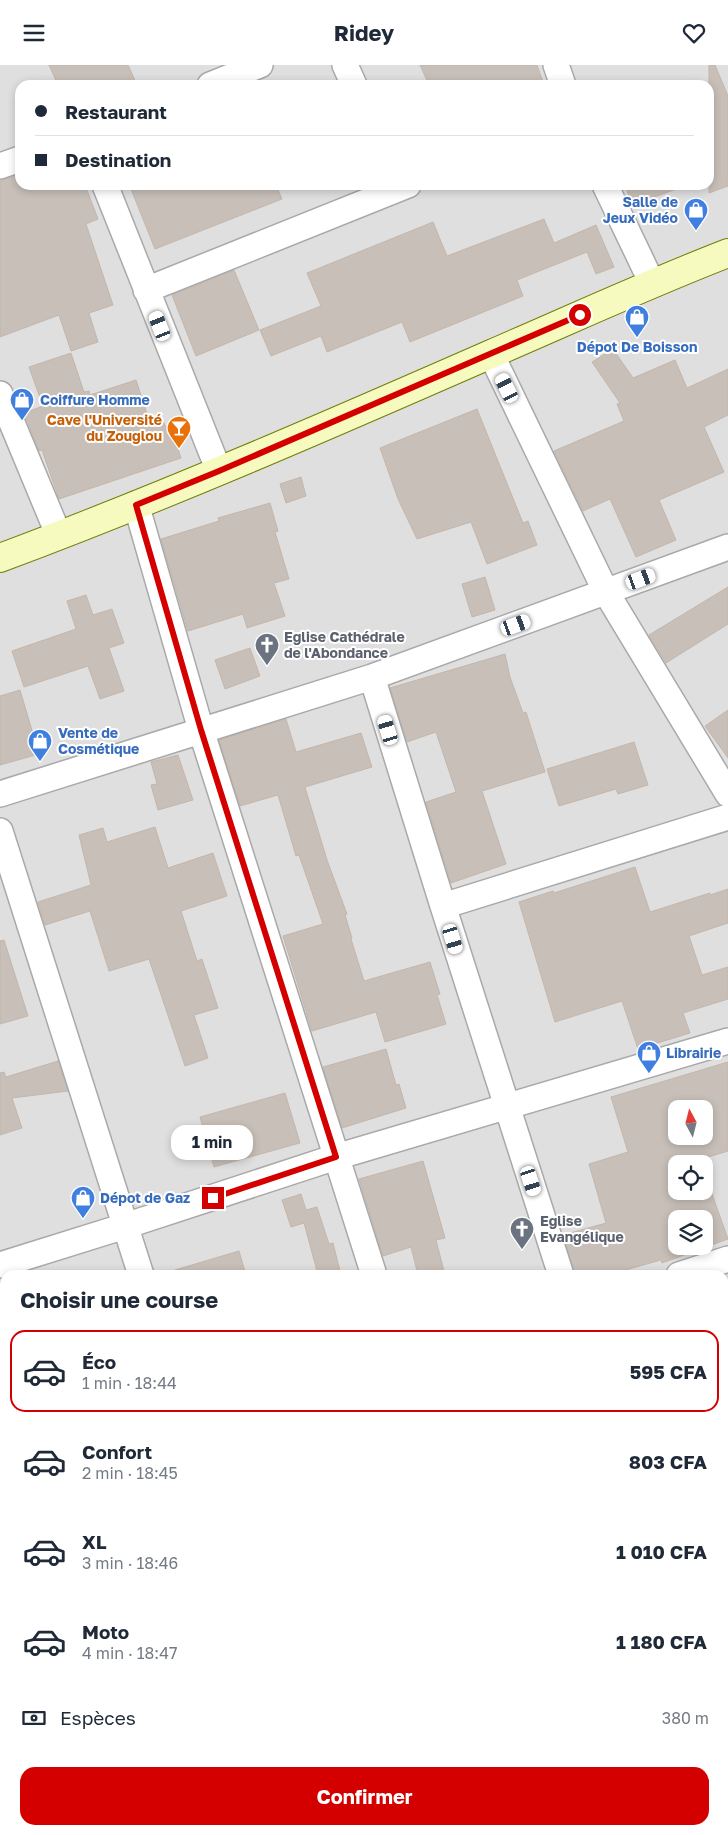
<!DOCTYPE html>
<html lang="fr">
<head>
<meta charset="utf-8">
<style>
  body { margin:0; font-family:"Golos Text",sans-serif; background:#f6f6f7; color:#1f2937; height:100vh; display:flex; flex-direction:column; font-size:19px; white-space:nowrap }
  * { box-sizing:border-box; margin:0 }
  p { font-size:16px; color:#747a83 }
  .icon { flex:none; width:28px; height:28px; fill:none; stroke:currentColor; stroke-width:2; stroke-linecap:round; stroke-linejoin:round }
  .map { position:relative; flex:1; overflow:hidden }
  .sheet { position:absolute; left:0px; top:1205px; width:729px; height:565px; display:flex; flex-direction:column; background:#fff; border-radius:15px 15px 0 0; box-shadow:0 2px 8px #0003 }
  .sheet>* { flex:none }
  .hud { position:absolute; left:15px; top:15px; width:699px; height:110px; border-radius:15px; box-shadow:0 2px 8px #0003; display:grid; align-content:center; height:110px; padding:0 20px; background:#fff }
  .needle { width:32px; rotate:353deg }
  .buttons { position:absolute; left:668px; top:1035px; display:grid; gap:10px }
  .buttons a { display:grid; place-items:center; width:45px; height:45px; border-radius:10px; background:#fff; box-shadow:0 2px 8px #0003; font-size:25px }
  .end { position:absolute; width:22px; height:22px; margin:-11px; border:6px solid #d40000; background:#fff; box-shadow:0 0 0 2px #fff }
  .from { border-radius:50% }
  .bubble { position:absolute; height:35px; border-radius:15px; background:#fff; box-shadow:0 2px 8px #0003; font-size:16px; font-weight:700; line-height:35px; text-align:center }
  .car { position:absolute; width:15px; height:30px; margin:-15px -8px; border-radius:6px; box-shadow:0 0 4px 1px #0007; background:linear-gradient(#fff 24%,#345 0 40%,#fff 0 76%,#345 0 86%,#fff 0) }
  .hud b { display:flex; align-items:center; gap:18px; height:48px; font-size:19px }
  .hud b+b { border-top:1px solid #e0e1e3 }
  .hud i { width:12px; height:12px; background:#1f2937 }
  ul { padding:0; list-style:none }
  li { display:flex; align-items:center; gap:15px; height:82px; margin:0 10px 8px; padding:0 10px; border:2px solid transparent; border-radius:15px }
  li div { flex:1 }
  li b { display:block; font-size:19px }
  li em { font-style:normal; font-weight:700 }
  li.selected { border-color:#d40000 }
  li>.icon { width:45px; height:45px; stroke-width:1.5 }
  h2 { padding:0 20px; font-size:22px; line-height:60px }
  .pay { display:flex; align-items:center; gap:12px; height:55px; padding:0 20px; font-size:19px }
  .pay p { margin-inline-start:auto }
  .button { display:flex; gap:10px; margin-top:auto; padding:10px 20px }
  .button a { flex:1; height:58px; border-radius:15px; background:#d40000; color:#fff; font-size:20px; font-weight:700; line-height:58px; text-align:center }
  header { display:flex; justify-content:space-between; align-items:center; height:65px; padding:0 20px; background:#fff; font-size:22px; font-weight:700 }
  .map>svg:first-child { display:block }
  .residential { fill:#e0dfdf; fill-rule:evenodd }
  .building { fill:#c7bfb8; stroke:#c4b6ab; fill-rule:evenodd }
  .lines { fill:none; stroke-linecap:round; stroke-linejoin:round }
  .street-casing { stroke:#a9a9a9; stroke-width:28 }
  .secondary-casing { stroke:#707d05; stroke-width:30 }
  .street { stroke:#fff; stroke-width:25 }
  .secondary { stroke:#f7fabf; stroke-width:28 }
  .route { stroke:#d40000; stroke-width:6 }
  .labels { text-anchor:middle; stroke-width:4; stroke-linejoin:round; paint-order:stroke }
  .shop-label { font-size:14px; font-weight:bold; fill:#366cbe; stroke:#fff; text-anchor:start }
  .food-label { font-size:14px; font-weight:bold; fill:#c56008; stroke:#fff; text-anchor:end }
  .worship-label { font-size:14px; font-weight:bold; fill:#5b616d; stroke:#fff; text-anchor:start }
</style>
</head>
<body>
<header><svg class="icon" aria-label="menu" viewBox="0 0 24 24"><path d="M4 6h16M4 12h16M4 18h16"/></svg>Ridey<svg class="icon" aria-label="heart" viewBox="0 0 24 24"><path d="M12 20l-8-8c-3-5 5-10 8-4 3-6 11-1 8 4z"/></svg></header>
<div class="map">
<svg width="728" height="1770" viewBox="0 0 728 1770">
  <rect width="100%" height="100%" fill="#f2efe9"/>
  <!-- residential -->
  <path class="residential" d="M0 0H728V1770H0ZM20 20H709V120H20ZM676 1044H704V1071H676ZM676 1099H704V1126H676ZM676 1154H704V1181H676ZM5 1210H724V1765H5Z"/>
  <!-- building -->
  <path class="building" d="M49 0H128L137 20H58Z
    M420 0H537L544 20H429Z
    M709 0H715L728 31V121L709 128Z
    M20 109V120H85L98 154 86 159 113 240 89 248 98 277 71 286 59 250 0 272V116Z
    M141 120H276L282 134 155 184 131 124Z
    M625 120H681L682 122 632 140Z
    M544 154 554 178 596 160 614 202 596 209 587 187 517 215 523 231 410 277 402 257 327 287 321 271 271 291 260 265 321 241 307 208 433 157 447 191Z
    M234 205 259 265 196 291 172 230Z
    M613 284 633 313 675 295 687 323 728 304V350L704 362 724 407 659 435 676 475 636 492 610 434 583 446 554 386 624 356 617 339 620 338 592 297Z
    M71 288 84 327 89 326 90 330 136 315 151 361 163 356 171 373 174 372 181 393 59 434 42 385 39 386 24 348 43 341 29 302Z
    M477 344 523 458 528 456 537 480 487 499 471 457 417 474 398 434 380 383Z
    M301 412 306 431 286 438 280 419Z
    M270 438 278 466 275 467 289 514 274 518 285 551 247 563 243 549 188 566 161 474 219 456 218 453Z
    M485 512 495 545 472 552 462 519Z
    M728 522V559L666 598 649 570Z
    M86 530 93 550 112 544 124 578 109 583 124 626 100 634 88 601 24 622 12 586 76 564 67 536Z
    M250 583 260 611 225 624 215 595Z
    M505 589 510 612 523 648 526 647 545 707 482 726 506 799 451 818 426 737 456 727 436 667 407 677 390 623Z
    M20 625 39 689 0 700V631Z
    M728 645V693L705 661Z
    M286 654 296 687 361 668 372 702 305 722 327 795 347 849 345 850 352 873 351 874 364 916 430 897 440 929 437 930 446 959 385 977 376 947 312 966 283 871 323 859 299 790 296 791 278 730 240 741 219 675Z
    M634 677 648 720 618 729 616 724 559 741 547 704Z
    M178 690 193 735 158 745 151 720 157 719 151 697Z
    M155 762 168 803 213 788 227 831 181 846 197 896 202 894 218 943 194 950 208 993 185 1001 149 894 109 906 90 846 45 860 38 837 91 820 79 770 103 763 107 777Z
    M635 802 650 847 710 828V830L728 824V858L689 871 702 910 728 902V934L683 948 690 968 638 984 622 936 555 957 519 837 553 826 554 828Z
    M4 875 28 951 0 959V876Z
    M386 984 396 1020 399 1019 406 1043 342 1063 323 1002Z
    M58 996 68 1026 12 1033 22 1063 0 1070V1008L4 1007 6 1012Z
    M728 997V1086L702 1094 704 1099H676V1126H704V1099L711 1122 710 1123 728 1174 662 1198 661 1195 608 1210H575L563 1170 606 1158 589 1099 628 1087 611 1032ZM676 1044H704V1071H676ZM676 1154H704V1181H676Z
    M285 1028 300 1078 214 1102 200 1052Z
    M423 1096 445 1173 436 1175 445 1210H418L411 1182 383 1191 359 1114Z
    M301 1129 306 1145 317 1142 329 1179 333 1178 341 1210H318L304 1158 291 1162 282 1135Z
    M239 1186 246 1210H176L175 1205Z"/>
  <g class="lines">
    <defs>
      <path id="street" d="M345 0 354 20
        M556 0 563 20
        M210 20 260 0
        M0 101 20 94
        M105 120 219 406
        M605 120 652 218
        M146 225 408 120
        M491 289 606 527 728 729
        M0 329 59 471
        M136 439 201 665 374 1210
        M372 612 443 841 561 1210
        M0 729 372 612 728 482
        M0 766 141 1210
        M443 841 728 752
        M0 1200 125 1161 336 1092 728 976
        M679 1210 728 1194
        M724 1426 728 1424
        M724 1461 728 1465
        M0 1540 5 1555
        M0 1652 5 1651
        M724 1687 728 1691
        M70 1765 71 1770
        M716 1765 718 1770
        M137 1770 156 1765"/>
      <path id="secondary" d="M0 493C166 431 329 360 491 289 570 255 648 219 728 188"/>
    </defs>
    <!-- street casing -->
    <use href="#street" class="street-casing"/>
    <!-- secondary casing -->
    <use href="#secondary" class="secondary-casing"/>
    <!-- street -->
    <use href="#street" class="street"/>
    <!-- secondary -->
    <use href="#secondary" class="secondary"/>
  </g>
  <g class="lines">
    <!-- route -->
    <path class="route" d="M213 1133 336 1092 201 665 136 440 219 406 580 250"/>
  </g>
  <!-- icons -->
  <defs>
    <symbol id="shop-pin" viewBox="-11 -11 22 30"><path d="M0 17L-7.5 6A9.5 9.5 0 1 1 7.5 6Z" fill="#3f7fe0" stroke="#fff"/><path d="M-5-2.5h2.3a2.7 3.5 0 0 1 5.4 0H5L5.5 6h-11ZM-1.5-2.5h3a1.5 2.3 0 0 0-3 0Z" fill="#fff"/></symbol>
    <symbol id="bar-pin" viewBox="-11 -11 22 30"><path d="M0 17L-7.5 6A9.5 9.5 0 1 1 7.5 6Z" fill="#e8710a" stroke="#fff"/><path d="M-6-5H6L.8 .8V4.5H3.5V6h-7V4.5H-.8V.8Z" fill="#fff"/></symbol>
    <symbol id="church-pin" viewBox="-11 -11 22 30"><path d="M0 17L-7.5 6A9.5 9.5 0 1 1 7.5 6Z" fill="#6b7280" stroke="#fff"/><path d="M-1.2-6h2.4v3.5h3.3v2.4h-3.3V6h-2.4V-.1h-3.3v-2.4h3.3Z" fill="#fff"/></symbol>
  </defs>
  <g fill-rule="evenodd">
    <use href="#shop-pin" x="682" y="131" width="28" height="38"/>
    <use href="#shop-pin" x="623" y="238" width="28" height="38"/>
    <use href="#shop-pin" x="8" y="321" width="28" height="38"/>
    <use href="#bar-pin" x="165" y="349" width="28" height="38"/>
    <use href="#church-pin" x="253" y="566" width="28" height="38"/>
    <use href="#shop-pin" x="26" y="662" width="28" height="38"/>
    <use href="#shop-pin" x="635" y="974" width="28" height="38"/>
    <use href="#shop-pin" x="69" y="1119" width="28" height="38"/>
    <use href="#church-pin" x="508" y="1150" width="28" height="38"/>
  </g>
  <g class="labels">
    <!-- shop labels -->
    <g class="shop-label">
      <text x="678" y="142" text-anchor="end">Salle de<tspan x="678" dy="16">Jeux Vidéo</tspan></text>
      <text x="637" y="287" text-anchor="middle">Dépot De Boisson</text>
      <text x="40" y="340">Coiffure Homme</text>
      <text x="58" y="673">Vente de<tspan x="58" dy="16">Cosmétique</tspan></text>
      <text x="666" y="993">Librairie</text>
      <text x="100" y="1138">Dépot de Gaz</text>
    </g>
    <!-- food labels -->
    <g class="food-label">
      <text x="162" y="360">Cave l'Université<tspan x="162" dy="16">du Zouglou</tspan></text>
    </g>
    <!-- worship labels -->
    <g class="worship-label">
      <text x="284" y="577">Eglise Cathédrale<tspan x="284" dy="16">de l'Abondance</tspan></text>
      <text x="540" y="1161">Eglise<tspan x="540" dy="16">Evangélique</tspan></text>
    </g>
  </g>
</svg>
<div class="buttons">
<a><svg class="needle" viewBox="-14 -14 28 28"><path d="M0-13l5 13h-10z" fill="#e53935"/><path d="M0 13l5-13h-10z" fill="#747a83"/></svg></a>
<a><svg class="icon" aria-label="locate" viewBox="0 0 24 24"><circle cx="12" cy="12" r="6"/><path d="M12 2v4M12 18v4M2 12h4M18 12h4"/></svg></a>
<a><svg class="icon" aria-label="layers" viewBox="0 0 24 24"><path d="M12 4l9 5-9 5-9-5zM3 14l9 5 9-5"/></svg></a>
</div>
<i class="end from" style="left:580px;top:250px"></i>
<i class="end" style="left:213px;top:1133px"></i>
<div class="bubble" style="left:171px;top:1060px;width:82px">1 min</div>
<i class="car" style="left:160px;top:261px;rotate:338deg"></i>
<i class="car" style="left:507px;top:323px;rotate:334deg"></i>
<i class="car" style="left:641px;top:514px;rotate:70deg"></i>
<i class="car" style="left:516px;top:560px;rotate:70deg"></i>
<i class="car" style="left:388px;top:665px;rotate:343deg"></i>
<i class="car" style="left:453px;top:874px;rotate:163deg"></i>
<i class="car" style="left:531px;top:1116px;rotate:162deg"></i>
<div class="hud">
<b><i class="from"></i>Restaurant</b>
<b><i></i>Destination</b>
</div>
<section class="sheet">
<h2>Choisir une course</h2>
<ul>
<li class="selected"><svg class="icon" aria-label="car" viewBox="0 0 24 24"><path d="M5 17H2v-5l4-1 3-4h7l3 4 3 1v5h-3M9 17h6M6 11h13"/><circle cx="7" cy="17" r="2"/><circle cx="17" cy="17" r="2"/></svg><div><b>Éco</b><p>1 min · 18:44</p></div><em>595 CFA</em></li>
<li><svg class="icon" aria-label="car" viewBox="0 0 24 24"><path d="M5 17H2v-5l4-1 3-4h7l3 4 3 1v5h-3M9 17h6M6 11h13"/><circle cx="7" cy="17" r="2"/><circle cx="17" cy="17" r="2"/></svg><div><b>Confort</b><p>2 min · 18:45</p></div><em>803 CFA</em></li>
<li><svg class="icon" aria-label="car" viewBox="0 0 24 24"><path d="M5 17H2v-5l4-1 3-4h7l3 4 3 1v5h-3M9 17h6M6 11h13"/><circle cx="7" cy="17" r="2"/><circle cx="17" cy="17" r="2"/></svg><div><b>XL</b><p>3 min · 18:46</p></div><em>1 010 CFA</em></li>
<li><svg class="icon" aria-label="car" viewBox="0 0 24 24"><path d="M5 17H2v-5l4-1 3-4h7l3 4 3 1v5h-3M9 17h6M6 11h13"/><circle cx="7" cy="17" r="2"/><circle cx="17" cy="17" r="2"/></svg><div><b>Moto</b><p>4 min · 18:47</p></div><em>1 180 CFA</em></li>
</ul>
<div class="pay"><svg class="icon" aria-label="cash" viewBox="0 0 24 24"><path d="M3 7h18v10H3z"/><circle cx="12" cy="12" r="2"/></svg>Espèces<p>380 m</p></div>
<div class="button"><a>Confirmer</a></div>
</section>
</div>
</body>
</html>
